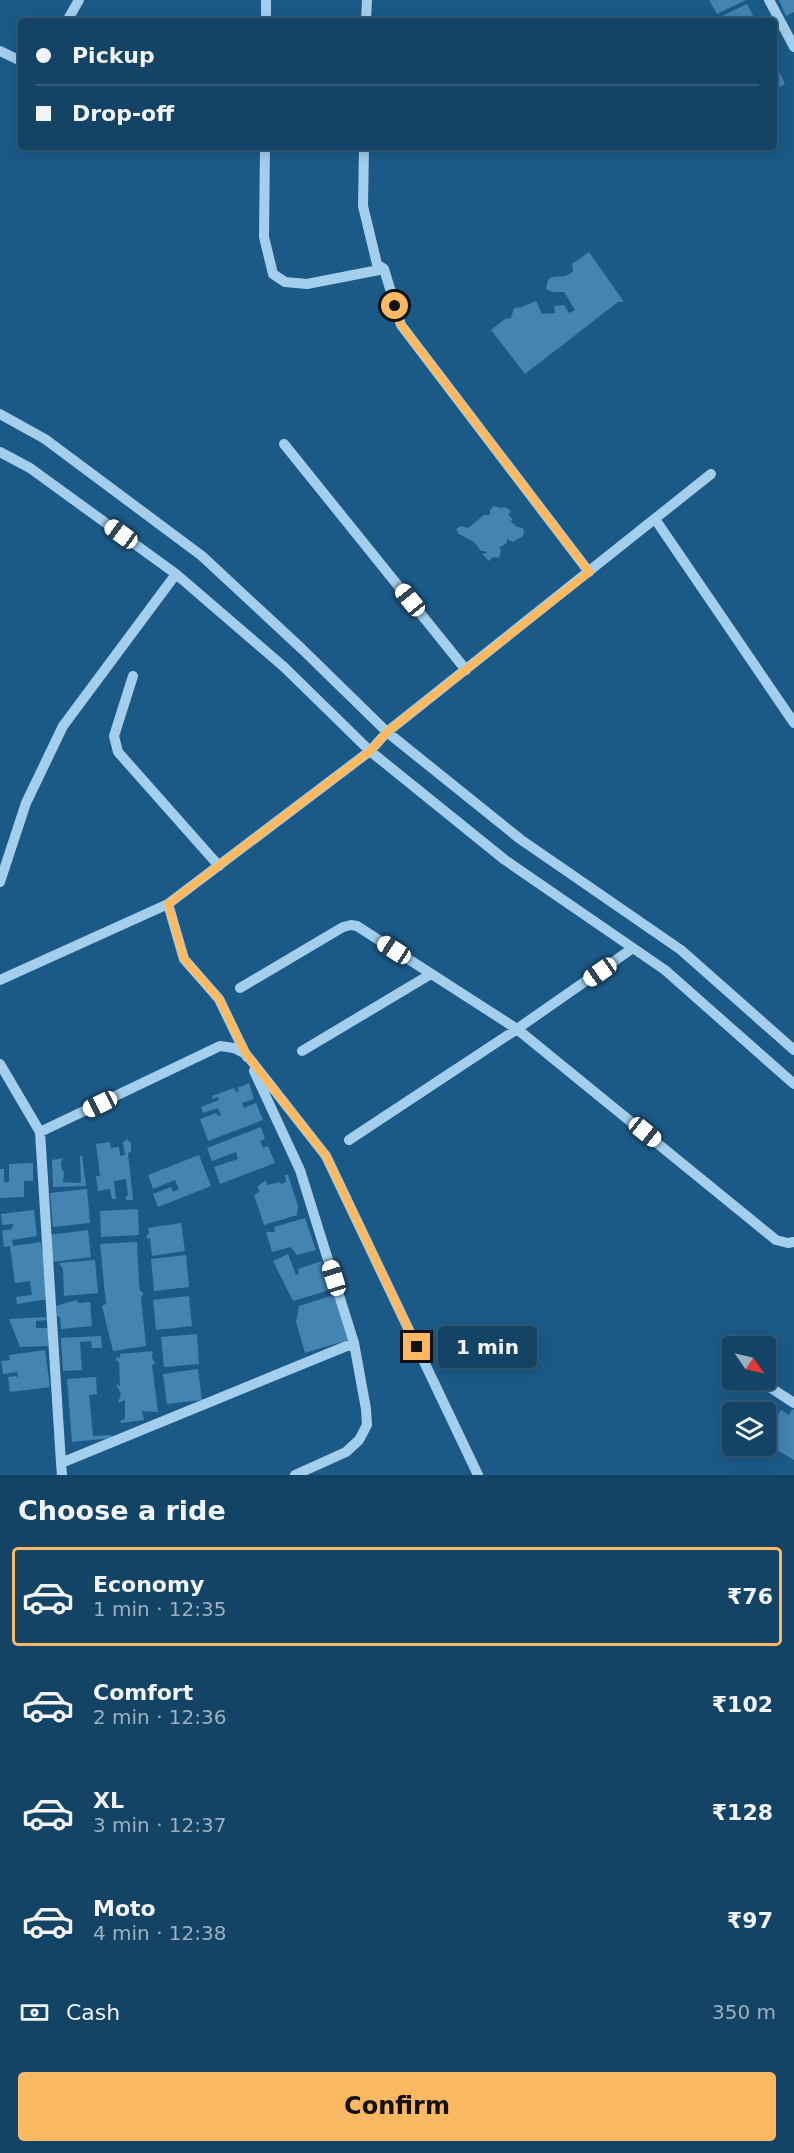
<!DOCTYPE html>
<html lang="en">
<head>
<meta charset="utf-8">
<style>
  body { margin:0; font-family:"DejaVu Sans",sans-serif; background:#214e6e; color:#f1f3f6; height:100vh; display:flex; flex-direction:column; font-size:22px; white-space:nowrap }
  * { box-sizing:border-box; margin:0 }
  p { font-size:20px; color:#9db0bf }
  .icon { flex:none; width:33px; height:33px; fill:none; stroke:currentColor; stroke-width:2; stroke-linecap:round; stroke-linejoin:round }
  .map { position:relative; height:1475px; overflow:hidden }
  .sheet { display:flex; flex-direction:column; background:#144465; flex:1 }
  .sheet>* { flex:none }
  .top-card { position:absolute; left:18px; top:18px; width:759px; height:132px; border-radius:6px; box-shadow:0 3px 15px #0003,0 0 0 2px #335c79; display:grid; align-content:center; height:132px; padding:0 18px; background:#144465 }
  .needle { width:39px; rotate:124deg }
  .controls { position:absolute; left:722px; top:1336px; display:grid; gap:12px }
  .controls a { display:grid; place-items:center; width:54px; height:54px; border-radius:6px; background:#144465; box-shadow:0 3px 15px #0003,0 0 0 2px #335c79; font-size:30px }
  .end { position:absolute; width:27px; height:27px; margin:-14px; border:8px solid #fdb961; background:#111; box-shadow:0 0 0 3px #111 }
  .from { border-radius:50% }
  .bubble { position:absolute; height:42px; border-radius:6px; background:#144465; box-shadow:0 3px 15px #0003,0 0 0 2px #335c79; font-size:20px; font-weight:600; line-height:42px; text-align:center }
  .car { position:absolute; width:18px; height:36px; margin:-18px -9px; border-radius:8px; box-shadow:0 0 4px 2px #0007; background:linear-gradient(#fff 24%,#345 0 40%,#fff 0 76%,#345 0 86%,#fff 0) }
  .top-card b { display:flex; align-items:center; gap:21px; height:57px; font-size:22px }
  .top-card b+b { border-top:2px solid #335c79 }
  .top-card i { width:15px; height:15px; background:#f1f3f6 }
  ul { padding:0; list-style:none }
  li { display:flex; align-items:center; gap:18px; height:99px; margin:0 12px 9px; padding:0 6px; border:3px solid transparent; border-radius:6px }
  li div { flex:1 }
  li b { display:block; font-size:22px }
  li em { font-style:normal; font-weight:600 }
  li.on { border-color:#fdb961 }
  li>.icon { width:54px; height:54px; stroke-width:1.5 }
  h2 { padding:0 18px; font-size:27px; line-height:72px }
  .pay { display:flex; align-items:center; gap:15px; height:66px; padding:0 18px; font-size:22px }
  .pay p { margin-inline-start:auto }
  .action { display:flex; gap:12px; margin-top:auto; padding:12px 18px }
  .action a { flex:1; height:69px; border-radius:6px; background:#fdb961; color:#111; font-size:24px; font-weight:600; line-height:69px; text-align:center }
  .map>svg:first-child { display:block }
  .building { fill:#4484b1 }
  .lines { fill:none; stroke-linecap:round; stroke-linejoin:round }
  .minor { stroke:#a4cfec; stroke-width:10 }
  .route { stroke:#fdb961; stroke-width:8 }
</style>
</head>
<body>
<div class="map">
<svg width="794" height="1475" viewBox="0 0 794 1475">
  <rect width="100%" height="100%" fill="#1b5a87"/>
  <!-- building -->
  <path class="building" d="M709 0H746L717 14Z
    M779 0H794V12L786 16Z
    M747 4 756 21H720L718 18Z
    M774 61 785 84 774 90Z
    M589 252 624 302H618L525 374 491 330 505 319 511 318 514 308 522 307 536 301 542 314 555 313 554 306 564 305 569 313 575 310 564 292H552L546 289 548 280 552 277 565 276 573 272 572 264Z
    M494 506 501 508 505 507 511 511 508 514 513 520 510 521 517 527 523 528 524 532 523 536 513 542 507 539V543L499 548 501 550 499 558 493 557 489 561 482 554 487 553 485 551H481L474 542 459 534 456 529 461 526 468 528 484 515H490V510Z
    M249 1083 254 1099 242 1103 244 1108 256 1103 263 1120 208 1141 200 1119 216 1113 218 1116 221 1115 218 1108 203 1113 201 1107 219 1100 218 1097 213 1099 212 1096 234 1088 236 1092 239 1091 237 1088Z
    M261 1127 265 1139 260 1141 263 1148 268 1146 275 1163 220 1184 214 1167 238 1159 236 1152 212 1161 207 1148Z
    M127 1139 131 1143V1152L128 1153 133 1200H126V1197L128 1195 126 1179 114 1181 116 1199H112L110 1189 98 1191 96 1176H100L96 1144 110 1142 111 1148 119 1147 120 1156 125 1155 123 1143Z
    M82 1155 86 1186 53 1187 52 1160 63 1158 61 1163 62 1170 64 1172 63 1182 81 1183 80 1157Z
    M199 1155 211 1186 158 1207 153 1194 171 1187 173 1192 179 1189 175 1180 153 1189 148 1175Z
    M33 1163V1181H24V1197L0 1198V1169H4V1182H9V1164Z
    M285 1175H288L298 1206 297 1215 264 1225 254 1195 260 1191 257 1187 266 1180 267 1185 280 1182 281 1184 286 1182Z
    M87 1189 90 1223 53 1227 50 1193Z
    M138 1209 139 1235 101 1237 100 1211Z
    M34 1210 37 1236 12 1240 13 1246 41 1242 49 1299 17 1304 16 1297 32 1295 30 1281 15 1283 10 1246 4 1247 2 1231 12 1229 13 1224 2 1225 1 1214Z
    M305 1218 316 1250 297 1255 291 1247 272 1252 266 1232H275L274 1227Z
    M181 1223 185 1251 152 1256 150 1238 147 1239V1235L149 1233 148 1228Z
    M88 1230 91 1257 53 1262 49 1235Z
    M137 1242 139 1284 140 1291 143 1292V1296L141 1297 146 1346 113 1351 102 1306 106 1304 100 1244Z
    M288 1254 296 1275 299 1273 298 1269 322 1261 330 1290 293 1301 273 1261Z
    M186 1255 189 1287 154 1291 151 1259Z
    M95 1260 98 1293 64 1296 63 1269 59 1263Z
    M334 1295 348 1340 305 1353 296 1322 299 1306Z
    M189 1296 192 1326 156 1330 153 1300Z
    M76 1300 79 1303 90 1302 92 1326 61 1329 60 1317 57 1316 56 1306Z
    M45 1317 47 1320 36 1321V1328H48V1346L20 1347 9 1319Z
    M197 1334 199 1364 164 1367 161 1337Z
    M101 1336 102 1348H92L91 1341 80 1342 82 1370 63 1371 61 1338Z
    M45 1350 50 1387 10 1392 8 1377 16 1376 18 1378 17 1372 3 1374 1 1361 10 1360 9 1355Z
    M153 1351 152 1358 155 1363 152 1365 158 1412 142 1411 144 1420 121 1423 120 1421 125 1419V1400L118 1403 121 1394 116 1384 120 1386 119 1362 116 1360V1357L120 1358V1354Z
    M198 1369 202 1400 167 1404 163 1374Z
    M96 1377 97 1394 89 1395 93 1436 111 1435 112 1438 72 1442 67 1379Z
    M792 1409 794 1410V1460L765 1443V1437L781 1410 789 1415Z"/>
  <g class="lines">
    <!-- minor -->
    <path class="minor" d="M769 0 794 47
      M67 21 79 0
      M266 21V0
      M366 21 367 0
      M0 51 21 61
      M265 147 264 237 273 274 285 282 307 284 384 269
      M364 147 363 206 377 264 384 269 401 325 589 572
      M0 414 45 439 202 556 302 649 387 732 520 839 681 950 794 1050
      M284 444 466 670
      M0 452 30 468 176 574 284 667 370 751 505 860 665 970 794 1084
      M655 519 794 723
      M133 676 114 736 118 752 219 866
      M0 882 26 803 63 726 176 574
      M168 904 184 959 219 999 247 1057
      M0 980 168 904 370 751 387 732 711 474
      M240 988 343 927 351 925 357 926 517 1029 776 1240 788 1243 794 1242
      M302 1051 431 974
      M0 1064 40 1132 220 1046 234 1048 246 1054 326 1156 478 1475
      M254 1071 300 1170 354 1343 366 1409 367 1425 359 1440 346 1452 295 1475
      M40 1132 61 1463
      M349 1140 517 1029 633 948
      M727 1359 732 1362
      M759 1380 794 1403
      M62 1475 61 1463 354 1343"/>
  </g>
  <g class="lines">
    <!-- route -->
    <path class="route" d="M395 306 401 325 589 572 387 732 370 751 168 904 184 959 219 999 246 1054 326 1156 417 1347"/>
  </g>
</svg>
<div class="controls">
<a><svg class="needle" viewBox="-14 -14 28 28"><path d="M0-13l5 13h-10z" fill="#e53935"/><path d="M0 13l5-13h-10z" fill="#9db0bf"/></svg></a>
<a><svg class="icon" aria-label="layers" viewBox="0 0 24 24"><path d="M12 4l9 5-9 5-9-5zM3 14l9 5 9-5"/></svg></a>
</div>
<i class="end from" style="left:395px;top:306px"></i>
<i class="end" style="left:417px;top:1347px"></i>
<div class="bubble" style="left:438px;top:1326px;width:99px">1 min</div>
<i class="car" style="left:121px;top:534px;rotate:306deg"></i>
<i class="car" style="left:410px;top:600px;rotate:321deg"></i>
<i class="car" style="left:394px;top:950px;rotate:303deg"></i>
<i class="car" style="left:600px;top:972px;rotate:235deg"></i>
<i class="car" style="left:100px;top:1104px;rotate:244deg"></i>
<i class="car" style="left:645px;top:1132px;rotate:129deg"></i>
<i class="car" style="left:334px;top:1278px;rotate:343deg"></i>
<div class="top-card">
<b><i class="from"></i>Pickup</b>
<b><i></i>Drop-off</b>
</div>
</div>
<section class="sheet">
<h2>Choose a ride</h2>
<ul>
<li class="on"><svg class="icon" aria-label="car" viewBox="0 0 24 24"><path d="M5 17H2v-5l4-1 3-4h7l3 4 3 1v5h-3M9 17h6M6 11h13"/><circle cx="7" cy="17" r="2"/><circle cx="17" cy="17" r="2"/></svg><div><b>Economy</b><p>1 min · 12:35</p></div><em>₹76</em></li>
<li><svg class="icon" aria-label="car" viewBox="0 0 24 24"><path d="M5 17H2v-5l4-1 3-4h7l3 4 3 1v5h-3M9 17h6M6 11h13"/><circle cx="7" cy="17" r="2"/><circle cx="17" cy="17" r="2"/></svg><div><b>Comfort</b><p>2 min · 12:36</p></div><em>₹102</em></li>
<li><svg class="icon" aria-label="car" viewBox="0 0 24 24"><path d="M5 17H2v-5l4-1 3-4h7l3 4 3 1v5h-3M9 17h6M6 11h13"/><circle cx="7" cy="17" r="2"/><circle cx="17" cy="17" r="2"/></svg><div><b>XL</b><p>3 min · 12:37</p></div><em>₹128</em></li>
<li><svg class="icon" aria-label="car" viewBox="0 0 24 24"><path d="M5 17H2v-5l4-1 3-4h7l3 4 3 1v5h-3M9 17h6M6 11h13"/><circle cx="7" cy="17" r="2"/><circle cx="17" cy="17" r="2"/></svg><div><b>Moto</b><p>4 min · 12:38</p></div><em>₹97</em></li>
</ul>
<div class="pay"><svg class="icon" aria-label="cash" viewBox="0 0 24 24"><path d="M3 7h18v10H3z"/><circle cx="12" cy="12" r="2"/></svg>Cash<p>350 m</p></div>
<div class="action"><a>Confirm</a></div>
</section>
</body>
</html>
